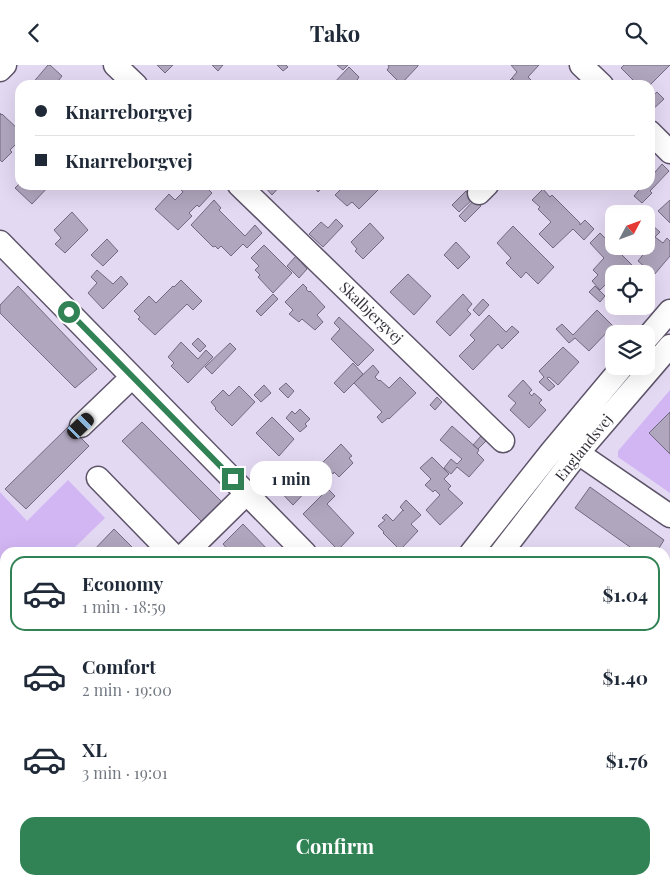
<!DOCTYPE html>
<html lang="en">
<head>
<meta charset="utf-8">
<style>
  body { margin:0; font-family:"Playfair Display",serif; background:#f6f6f7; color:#1f2937; height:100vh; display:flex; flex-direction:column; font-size:19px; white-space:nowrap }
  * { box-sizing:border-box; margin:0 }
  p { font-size:16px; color:#747a83 }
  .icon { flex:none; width:28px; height:28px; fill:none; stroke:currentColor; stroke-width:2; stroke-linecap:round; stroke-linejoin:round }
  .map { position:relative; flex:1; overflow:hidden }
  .sheet { position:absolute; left:0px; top:482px; width:670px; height:338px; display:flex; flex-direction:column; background:#fff; border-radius:15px 15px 0 0; box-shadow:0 5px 20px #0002 }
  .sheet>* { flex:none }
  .hud { position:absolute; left:15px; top:15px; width:640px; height:110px; border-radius:15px; box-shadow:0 5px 20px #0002; display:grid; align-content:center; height:110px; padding:0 20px; background:#fff }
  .needle { width:32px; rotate:49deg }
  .fabs { position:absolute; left:605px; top:140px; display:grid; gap:10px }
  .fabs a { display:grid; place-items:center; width:50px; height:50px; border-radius:10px; background:#fff; box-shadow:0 5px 20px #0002; font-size:25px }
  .end { position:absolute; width:22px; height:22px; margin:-11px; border:6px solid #318355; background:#fff; box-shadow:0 0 0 2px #fff }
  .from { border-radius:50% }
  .bubble { position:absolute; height:35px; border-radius:15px; background:#fff; box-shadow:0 5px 20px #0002; font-size:16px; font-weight:700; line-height:35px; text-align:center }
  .car { position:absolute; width:15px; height:30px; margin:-15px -8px; border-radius:6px; box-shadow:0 0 4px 1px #0007; background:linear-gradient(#222 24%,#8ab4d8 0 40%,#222 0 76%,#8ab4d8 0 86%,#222 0) }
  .hud b { display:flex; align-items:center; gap:18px; height:48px; font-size:19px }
  .hud b+b { border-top:1px solid #e0e1e3 }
  .hud i { width:12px; height:12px; background:#1f2937 }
  ul { padding:9px 0 0; list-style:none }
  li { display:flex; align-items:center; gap:15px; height:75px; margin:0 10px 8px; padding:0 10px; border:2px solid transparent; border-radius:15px }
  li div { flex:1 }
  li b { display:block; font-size:19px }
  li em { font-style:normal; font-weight:700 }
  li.current { border-color:#318355 }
  li>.icon { width:45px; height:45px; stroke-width:1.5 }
  .button { display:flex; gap:10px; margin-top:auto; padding:10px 20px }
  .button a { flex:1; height:58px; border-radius:15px; background:#318355; color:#fff; font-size:20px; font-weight:700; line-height:58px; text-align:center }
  header { display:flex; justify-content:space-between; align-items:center; height:65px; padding:0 20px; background:#fff; font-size:22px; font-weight:700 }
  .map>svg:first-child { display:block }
  .green { fill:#d2b6f3 }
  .building { fill:#b0a6be; stroke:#736980 }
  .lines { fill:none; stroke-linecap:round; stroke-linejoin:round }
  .minor-casing { stroke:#5e546a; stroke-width:25 }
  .minor { stroke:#fff; stroke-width:22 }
  .route { stroke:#318355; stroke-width:6 }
  .labels { text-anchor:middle; stroke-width:4; stroke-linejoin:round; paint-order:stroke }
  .street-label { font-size:15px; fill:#35313b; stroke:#fff }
</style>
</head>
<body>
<header><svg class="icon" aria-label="back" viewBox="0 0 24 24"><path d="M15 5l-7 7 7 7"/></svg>Tako<svg class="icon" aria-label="search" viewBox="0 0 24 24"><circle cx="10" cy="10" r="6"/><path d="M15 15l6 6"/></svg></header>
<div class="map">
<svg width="670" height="820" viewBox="0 0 670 820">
  <rect width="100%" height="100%" fill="#e4d9f3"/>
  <!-- green -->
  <path class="green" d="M670 325V347L649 368 670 389V428L618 392V386Z
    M68 415 105 453 70 487 5 488V735L0 729V427L27 456Z
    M176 815H206L204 820H171Z
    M344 815H400L397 820H341Z"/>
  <!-- building -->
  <path class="building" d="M48 0H50L62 11 55 20H31Z
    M157 0H173L165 8Z
    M212 0H223L218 6Z
    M277 0H286L288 2 283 6Z
    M337 0H348L343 5Z
    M388 0H418V1L401 19 387 5 389 2Z
    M511 0H539L528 12 536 20H519L512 13 517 7Z
    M624 0H670L650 20H638L621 3Z
    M349 2 359 12 357 15 362 20H332Z
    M512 13 519 20H505Z
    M657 27 664 34 650 47V33Z
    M0 48 1 50 2 49 20 66V75L10 85 12 87 2 97 0 95Z
    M662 99 669 106 650 126 652 128 642 138 634 131 643 120H650V113Z
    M20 118V120H50L32 139 15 123Z
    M177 120H204L212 128 199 142 197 140 189 148 192 151 178 165 155 144 169 129 175 135 183 127Z
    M263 120H281L272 130Z
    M311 120H325L318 127 315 123 313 125 310 122Z
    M345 120H383L359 144 352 137 347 141 335 130Z
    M543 124 550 132 552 130 580 158V160L585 155 594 164 584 175 573 164 553 183 539 169 551 157 538 144 540 142 532 135Z
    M466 126 473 134 459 147 452 140Z
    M475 134 481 141 465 157 459 151Z
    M214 135 221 143 219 145 245 171 255 160 262 168 247 183 243 179 231 191 221 181 218 184 215 181 213 182 191 160Z
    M670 135V158L658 146Z
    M72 147 88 165 65 188 55 179 61 173 54 165Z
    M336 154 343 161 323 182 309 169 321 157 328 163Z
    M370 158 384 173 363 194 355 186 357 184 351 177Z
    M513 161 554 202 538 219 526 207 521 213 506 198 511 193 497 178Z
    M653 161 660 167 654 173 648 167Z
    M600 168 634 202 627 209 621 204 616 209H614V211L600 225 592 216 598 210 593 205 604 193 590 178Z
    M655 172 663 178 667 173 670 176V191L654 210 638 196 649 182 647 181Z
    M107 174 118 186 103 201 91 190Z
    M456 177 470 192 458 204 444 190Z
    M264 180 292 208 273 228 258 212 260 210 255 205 259 201 251 193Z
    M296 191 307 204 299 213 287 201Z
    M97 205 113 219 121 211 128 219 103 244 88 228 97 218 91 212Z
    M408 209 431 231 414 250 390 227Z
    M181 215 202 236 193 245 187 239 155 270 138 254 140 252 134 246 149 231 156 238 173 221 174 222Z
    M303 219 307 223 306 224 309 227 310 226 325 242 317 250 323 257 315 265 302 254 299 257 289 249 293 245 285 237Z
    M18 221 97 304 75 323 0 248V240Z
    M595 221 605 231 600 237 589 227Z
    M273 229 278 234 261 251 256 246Z
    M463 229 472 239 467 245 471 249 450 271 436 257Z
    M483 234 489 240 479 251 473 245Z
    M597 245 613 261 589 286 575 273 569 278 556 264 562 259 573 270Z
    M489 250 506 267 512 261 519 267 502 284 498 279 473 305 459 291 475 275 470 270Z
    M339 252 374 285 358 301 331 274 340 264 334 258Z
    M198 273 206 281 200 287 192 279Z
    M181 277 198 294 206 285 213 292 188 318 171 301 174 298 168 292Z
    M230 278 236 284 212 309 205 302Z
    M563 282 579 297 558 320 549 312 547 313 555 321 549 326 539 317 544 312 539 306Z
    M353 298 363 309 344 328 334 318Z
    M373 300 379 307 375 312 379 316 380 315 389 323 400 312 416 328 389 354 388 353 382 358 377 352 382 347 354 318Z
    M523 315 532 325 529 328 532 331 534 328 542 335 539 338 546 345 529 363 510 345 516 338 508 331Z
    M286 318 294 326 288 333 279 324Z
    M264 320 271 328 261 337 254 330Z
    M239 321 255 337 232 361 215 344 216 343 211 337 223 325 229 331Z
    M437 332 442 337 435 345 430 340Z
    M300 344 310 354 305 359 307 361 300 367 286 353 292 346 295 349Z
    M670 347V389L649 368Z
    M272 352 294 374 279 391 256 368Z
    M142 357 222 437 202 457 122 376Z
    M69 361 89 381 26 444 5 424Z
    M452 361 478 384 479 385 477 388 484 395 469 412 457 402 451 409 444 403 451 394 457 399 462 394 440 375Z
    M481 371 486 376 478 384 473 380Z
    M341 379 352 391 349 393 353 398 339 412 334 407 333 409 322 398Z
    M432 392 449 409 444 414 451 421 448 424 463 438 440 460 426 445 440 430 435 425 433 427 425 420 431 414 420 403Z
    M292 401 311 421 293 440 273 419 275 418 270 413 281 404 285 408Z
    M590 422 664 475 656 488H626L630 482 575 443Z
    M328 424 335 431 327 439 354 468 338 485 303 449Z
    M406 435 421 450 411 459 418 466 400 485 383 468 384 467 378 461 385 455 382 453 386 449 393 456 403 445 404 446 400 442Z
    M243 459 271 488H231L223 479Z
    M114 464 134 484 130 488H91Z
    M670 684V707L665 703V690Z
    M665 712 670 715V742L667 740 665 742Z
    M0 796 5 802V804L0 808Z
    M70 815H111L106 820H65Z
    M441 815H447L454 820H437Z
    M466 815H489L485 820H473Z
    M611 815H639L635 820H615L610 817Z"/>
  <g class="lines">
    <defs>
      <path id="minor" d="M115 0 136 20
        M581 0 602 20
        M0 5 5 0
        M650 67 670 87
        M239 120 503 376
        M479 128 487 120
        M0 177 305 488
        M646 274 670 246
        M81 361 132 312
        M578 388 670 451
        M98 413 171 488
        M186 488 247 428
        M471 488 551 387 623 301
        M501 488 578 388 670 281
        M665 637 670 630
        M154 820 159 815
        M276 820 279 815
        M309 820 312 815
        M534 820 538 815"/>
    </defs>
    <!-- minor casing -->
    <use href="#minor" class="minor-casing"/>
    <!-- minor -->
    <use href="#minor" class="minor"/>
  </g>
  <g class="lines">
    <!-- route -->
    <path class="route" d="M69 247 233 414"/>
  </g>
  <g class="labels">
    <!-- street labels -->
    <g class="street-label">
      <text transform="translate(371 248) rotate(44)" y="5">Skalbjergvej</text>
      <text transform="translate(584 383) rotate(-51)" y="5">Englandsvej</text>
    </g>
  </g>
</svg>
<div class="fabs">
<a><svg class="needle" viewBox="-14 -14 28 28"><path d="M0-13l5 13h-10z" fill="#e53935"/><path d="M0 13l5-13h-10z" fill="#747a83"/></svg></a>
<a><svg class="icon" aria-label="locate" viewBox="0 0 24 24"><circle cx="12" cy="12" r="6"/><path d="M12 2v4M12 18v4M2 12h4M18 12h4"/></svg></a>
<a><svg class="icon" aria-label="layers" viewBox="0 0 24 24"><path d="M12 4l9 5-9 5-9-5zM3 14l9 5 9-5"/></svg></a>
</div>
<i class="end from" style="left:69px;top:247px"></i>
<i class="end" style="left:233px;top:414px"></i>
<div class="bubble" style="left:250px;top:396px;width:82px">1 min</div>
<i class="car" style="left:81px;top:361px;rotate:46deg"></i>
<div class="hud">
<b><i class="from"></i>Knarreborgvej</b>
<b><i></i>Knarreborgvej</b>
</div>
<section class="sheet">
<ul>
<li class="current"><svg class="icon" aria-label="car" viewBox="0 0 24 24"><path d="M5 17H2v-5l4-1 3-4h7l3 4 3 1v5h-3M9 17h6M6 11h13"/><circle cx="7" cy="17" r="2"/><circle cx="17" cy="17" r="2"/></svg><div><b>Economy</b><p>1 min · 18:59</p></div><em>$1.04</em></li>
<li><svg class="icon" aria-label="car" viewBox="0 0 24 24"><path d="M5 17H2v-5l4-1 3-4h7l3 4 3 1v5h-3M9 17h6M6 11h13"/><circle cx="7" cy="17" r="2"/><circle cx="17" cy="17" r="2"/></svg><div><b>Comfort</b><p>2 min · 19:00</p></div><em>$1.40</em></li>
<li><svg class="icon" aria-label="car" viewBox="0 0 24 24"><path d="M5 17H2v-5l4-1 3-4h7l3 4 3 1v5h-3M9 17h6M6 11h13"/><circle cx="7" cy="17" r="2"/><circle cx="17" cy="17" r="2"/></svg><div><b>XL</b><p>3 min · 19:01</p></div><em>$1.76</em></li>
</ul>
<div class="button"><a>Confirm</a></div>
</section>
</div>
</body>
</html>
